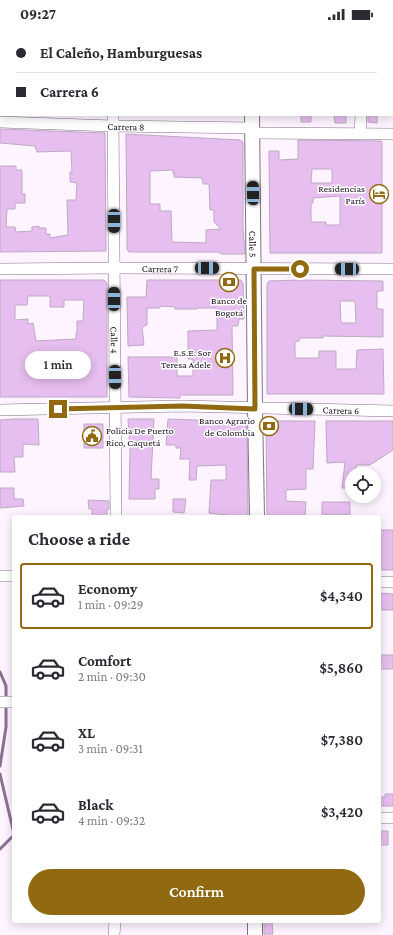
<!DOCTYPE html>
<html lang="en">
<head>
<meta charset="utf-8">
<style>
  body { margin:0; font-family:"Crimson Pro",serif; background:#f7f7f7; color:#2b2b33; height:100vh; display:flex; flex-direction:column; font-size:15px; white-space:nowrap }
  * { box-sizing:border-box; margin:0 }
  p { font-size:13px; color:#7c7c81 }
  .icon { flex:none; width:22px; height:22px; fill:none; stroke:currentColor; stroke-width:2; stroke-linecap:round; stroke-linejoin:round }
  .map { position:relative; flex:1; overflow:hidden }
  .sheet { position:absolute; left:12px; top:487px; width:369px; height:408px; display:flex; flex-direction:column; background:#fff; border-radius:4px; box-shadow:0 2px 10px #0003 }
  .sheet>* { flex:none }
  .banner { position:absolute; left:0px; top:0px; width:393px; height:88px; box-shadow:0 2px 10px #0003; display:grid; align-content:center; height:88px; padding:0 16px; background:#fff }
  .buttons { position:absolute; left:345px; top:439px; display:grid; gap:8px }
  .buttons a { display:grid; place-items:center; width:36px; height:36px; border-radius:50%; background:#fff; box-shadow:0 2px 10px #0003; font-size:20px }
  .end { position:absolute; width:18px; height:18px; margin:-9px; border:5px solid #916910; background:#fff; box-shadow:0 0 0 2px #fff }
  .from { border-radius:50% }
  .bubble { position:absolute; height:28px; border-radius:14px; background:#fff; box-shadow:0 2px 10px #0003; font-size:13px; font-weight:600; line-height:28px; text-align:center }
  .car { position:absolute; width:12px; height:24px; margin:-12px -6px; border-radius:5px; box-shadow:0 0 3px 1px #0007; background:linear-gradient(#222 24%,#8ab4d8 0 40%,#222 0 76%,#8ab4d8 0 86%,#222 0) }
  .banner b { display:flex; align-items:center; gap:14px; height:38px; font-size:15px }
  .banner b+b { border-top:1px solid #e1e1e2 }
  .banner i { width:10px; height:10px; background:#2b2b33 }
  ul { padding:0; list-style:none }
  li { display:flex; align-items:center; gap:12px; height:66px; margin:0 8px 6px; padding:0 8px; border:2px solid transparent; border-radius:4px }
  li div { flex:1 }
  li b { display:block; font-size:15px }
  li em { font-style:normal; font-weight:600 }
  li.on { border-color:#916910 }
  li>.icon { width:36px; height:36px; stroke-width:1.5 }
  h2 { padding:0 16px; font-size:18px; line-height:48px }
  .button { display:flex; gap:8px; margin-top:auto; padding:8px 16px }
  .button a { flex:1; height:46px; border-radius:24px; background:#916910; color:#fff; font-size:16px; font-weight:600; line-height:46px; text-align:center }
  .status { display:flex; justify-content:space-between; align-items:center; height:28px; padding:0 20px; background:#fff; direction:ltr }
  .status svg { height:11px; fill:currentColor }
  .map>svg:first-child { display:block }
  .lines { fill:none; stroke-linecap:round; stroke-linejoin:round }
  .stream { stroke:#8d6f93; stroke-width:3 }
  .building { fill:#e6beef; stroke:#bea9c3; fill-rule:evenodd }
  .minor-casing { stroke:#847088; stroke-width:12 }
  .tertiary-casing { stroke:#847088; stroke-width:16 }
  .minor { stroke:#fff; stroke-width:11 }
  .tertiary { stroke:#fff; stroke-width:14 }
  .route { stroke:#916910; stroke-width:5 }
  .labels { text-anchor:middle; stroke-width:3; stroke-linejoin:round; paint-order:stroke }
  .street-label { font-size:10px; fill:#1a121c; stroke:#fff }
  .poi-label { font-size:10px; fill:#1a121c; stroke:#fff; text-anchor:end }
</style>
</head>
<body>
<div class="status"><b>09:27</b><svg viewBox="0 0 49 12"><path d="M0 12V9h3v3zM5 12V6h3v6zM10 12V3h3v9zM15 12V0h3v12zM26 1h20v11H26zM47 4h2v5h-2z"/></svg></div>
<div class="map">
<svg width="393" height="907" viewBox="0 0 393 907">
  <rect width="100%" height="100%" fill="#fdf4ff"/>
  <g class="lines">
    <!-- stream -->
    <path class="stream" d="M71 1V0
      M0 33H1
      M0 644 6 658V671
      M0 738 6 699V677
      M0 746 14 806
      M0 821 14 807"/>
  </g>
  <!-- building -->
  <path class="building" d="M301 87H311V94H301Z
    M334 87H346V95H335Z
    M368 87H377V95L368 94Z
    M0 101 105 105 106 223 0 224V138H16V142H22V166H25V175H15V181H7L6 199H15L16 204 32 203V199L39 198V200H46V206H50V210L68 207 67 172H76L77 155 70 154V144H72L71 123 37 124 35 118 0 115Z
    M126 106 240 112 243 114V199L245 226H222L218 224H129L127 221V209ZM173 142V146L175 145 174 149 202 150 203 156H209L210 182H214V194L221 201 206 202V215L172 214 171 183H160V176H150V143Z
    M298 112 381 113 382 114V225H270L269 123H279V132L298 131ZM312 141H332V155H311ZM340 168V197H326V194H311V175H313V170Z
    M0 252H104L107 255V369H0ZM28 268H50V279H64V272H84L83 293H77V305H76V311L36 313 33 295 28 296V291L15 292V277H27Z
    M147 252H241L243 255 244 291H239L238 298H232L233 367H180V370L129 369 128 329H177V348H193V331H188V303L217 302V285H216V280H197V281H175V279L160 278V280H147V297L142 299 144 317 128 318 127 269H146Z
    M300 252 383 253V263H377V281H383V309L323 308V310H300L299 313 295 314V330H319V323H336V341H356L357 322 383 321 384 366H267V256L269 253ZM340 273H355L356 295H341Z
    M14 391H38L39 417 23 416V429H14L15 444H0V392Z
    M128 391H154L151 451H159V461H155V471H129L130 422Z
    M168 391 247 394 248 489H227V487L209 485 211 452H226V437L197 438 196 452H189L190 431H180L181 420H176V417H166Z
    M266 393H315L313 441H306V461L286 462V473L306 474 305 489H267Z
    M326 393H393V422L370 437H356V446H352V460H342L345 434 327 435Z
    M84 396H103V420H84Z
    M0 460H14V471H23L24 478 0 480Z
    M173 471H186L184 485 173 484Z
    M88 472 109 473V481H107V489H92V481H89Z
    M322 474H350V487H322Z
    M379 502H393V542H379Z
    M379 565 393 566V582H379Z
    M379 627H393V641H379Z
    M385 766H393V778H379V769H385Z
    M379 803H388V817H379Z
    M264 893H272L273 906H264Z"/>
  <g class="lines">
    <defs>
      <g id="minor">
        <path d="M112 0V1"/>
        <path d="M364 1V0"/>
        <path id="s1" d="M113 87 116 489"/>
        <path id="s2" d="M0 94 113 98 252 100"/>
        <path d="M252 105 393 106"/>
        <path d="M360 106 361 87"/>
        <path id="s3" d="M0 241 114 240 393 241"/>
        <path id="s4" d="M0 382 182 378 393 383"/>
        <path d="M0 548H14"/>
        <path d="M379 554H393"/>
        <path d="M0 674H14"/>
        <path d="M379 790H393"/>
        <path d="M114 907 115 893"/>
      </g>
      <g id="tertiary">
        <path d="M252 1V0"/>
        <path id="s5" d="M252 87 255 381 257 489"/>
        <path d="M255 893V907"/>
      </g>
    </defs>
    <!-- minor casing -->
    <use href="#minor" class="minor-casing"/>
    <!-- tertiary casing -->
    <use href="#tertiary" class="tertiary-casing"/>
    <!-- minor -->
    <use href="#minor" class="minor"/>
    <!-- tertiary -->
    <use href="#tertiary" class="tertiary"/>
  </g>
  <g class="lines">
    <!-- route -->
    <path class="route" d="M58 381 182 378 255 381 254 241H300"/>
  </g>
  <!-- icons -->
  <defs>
    <symbol id="hotel-ring" viewBox="-11 -11 22 22"><circle r="9.5" fill="#fff" stroke="#916910" stroke-width="1.5"/><path d="M-6-4.5h1.5V1H6V5H4.5V3h-9V5H-6ZM-4 0a1.8 1.8 0 1 1 3.6 0ZM.5 0V-2.5h3Q6-2.5 6 0Z" fill="#916910"/></symbol>
    <symbol id="bank-ring" viewBox="-11 -11 22 22"><circle r="9.5" fill="#fff" stroke="#916910" stroke-width="1.5"/><path d="M-6-4H6V4H-6ZM0-2.3a2.3 2.3 0 1 0 0 4.6a2.3 2.3 0 1 0 0-4.6Z" fill="#916910"/></symbol>
    <symbol id="hospital-ring" viewBox="-11 -11 22 22"><circle r="9.5" fill="#fff" stroke="#916910" stroke-width="1.5"/><path d="M-5-5h3v3.5h4V-5h3V5h-3V1.5h-4V5h-3Z" fill="#916910"/></symbol>
    <symbol id="civic-ring" viewBox="-11 -11 22 22"><circle r="9.5" fill="#fff" stroke="#916910" stroke-width="1.5"/><path d="M-.6-6.5H3V-4.5H.6V-3L4-1V1h2V6H-6V1h2V-1L-.6-3ZM-1.2 2.5V6h2.4V2.5Z" fill="#916910"/></symbol>
  </defs>
  <g fill-rule="evenodd">
    <use href="#hotel-ring" x="368" y="155" width="22" height="22"/>
    <use href="#bank-ring" x="218" y="243" width="22" height="22"/>
    <use href="#hospital-ring" x="214" y="319" width="22" height="22"/>
    <use href="#bank-ring" x="258" y="387" width="22" height="22"/>
    <use href="#civic-ring" x="81" y="397" width="22" height="22"/>
  </g>
  <g class="labels">
    <!-- street labels -->
    <g class="street-label">
      <text dy="4" stroke="none"><textPath href="#s2" startOffset="126">Carrera 8</textPath></text>
      <text dy="4" stroke="none"><textPath href="#s5" startOffset="129">Calle 5</textPath></text>
      <text dy="4" stroke="none"><textPath href="#s3" startOffset="160">Carrera 7</textPath></text>
      <text dy="4" stroke="none"><textPath href="#s1" startOffset="225">Calle 4</textPath></text>
      <text dy="4" stroke="none"><textPath href="#s4" startOffset="341">Carrera 6</textPath></text>
    </g>
    <!-- poi labels -->
    <g class="poi-label">
      <text x="365" y="164">Residencias<tspan x="365" dy="12">París</tspan></text>
      <text x="229" y="276" text-anchor="middle">Banco de<tspan x="229" dy="12">Bogotá</tspan></text>
      <text x="211" y="328">E.S.E. Sor<tspan x="211" dy="12">Teresa Adele</tspan></text>
      <text x="255" y="396">Banco Agrario<tspan x="255" dy="12">de Colombia</tspan></text>
      <text x="106" y="406" text-anchor="start">Policia De Puerto<tspan x="106" dy="12">Rico, Caquetá</tspan></text>
    </g>
  </g>
</svg>
<div class="buttons">
<a><svg class="icon" aria-label="locate" viewBox="0 0 24 24"><circle cx="12" cy="12" r="6"/><path d="M12 2v4M12 18v4M2 12h4M18 12h4"/></svg></a>
</div>
<i class="end from" style="left:300px;top:241px"></i>
<i class="end" style="left:58px;top:381px"></i>
<div class="bubble" style="left:25px;top:323px;width:66px">1 min</div>
<i class="car" style="left:253px;top:165px;rotate:359deg"></i>
<i class="car" style="left:114px;top:193px;rotate:180deg"></i>
<i class="car" style="left:207px;top:240px;rotate:90deg"></i>
<i class="car" style="left:347px;top:241px;rotate:270deg"></i>
<i class="car" style="left:114px;top:271px;rotate:0deg"></i>
<i class="car" style="left:115px;top:349px;rotate:179deg"></i>
<i class="car" style="left:301px;top:381px;rotate:91deg"></i>
<div class="banner">
<b><i class="from"></i>El Caleño, Hamburguesas</b>
<b><i></i>Carrera 6</b>
</div>
<section class="sheet">
<h2>Choose a ride</h2>
<ul>
<li class="on"><svg class="icon" aria-label="car" viewBox="0 0 24 24"><path d="M5 17H2v-5l4-1 3-4h7l3 4 3 1v5h-3M9 17h6M6 11h13"/><circle cx="7" cy="17" r="2"/><circle cx="17" cy="17" r="2"/></svg><div><b>Economy</b><p>1 min · 09:29</p></div><em>$4,340</em></li>
<li><svg class="icon" aria-label="car" viewBox="0 0 24 24"><path d="M5 17H2v-5l4-1 3-4h7l3 4 3 1v5h-3M9 17h6M6 11h13"/><circle cx="7" cy="17" r="2"/><circle cx="17" cy="17" r="2"/></svg><div><b>Comfort</b><p>2 min · 09:30</p></div><em>$5,860</em></li>
<li><svg class="icon" aria-label="car" viewBox="0 0 24 24"><path d="M5 17H2v-5l4-1 3-4h7l3 4 3 1v5h-3M9 17h6M6 11h13"/><circle cx="7" cy="17" r="2"/><circle cx="17" cy="17" r="2"/></svg><div><b>XL</b><p>3 min · 09:31</p></div><em>$7,380</em></li>
<li><svg class="icon" aria-label="car" viewBox="0 0 24 24"><path d="M5 17H2v-5l4-1 3-4h7l3 4 3 1v5h-3M9 17h6M6 11h13"/><circle cx="7" cy="17" r="2"/><circle cx="17" cy="17" r="2"/></svg><div><b>Black</b><p>4 min · 09:32</p></div><em>$3,420</em></li>
</ul>
<div class="button"><a>Confirm</a></div>
</section>
</div>
</body>
</html>
